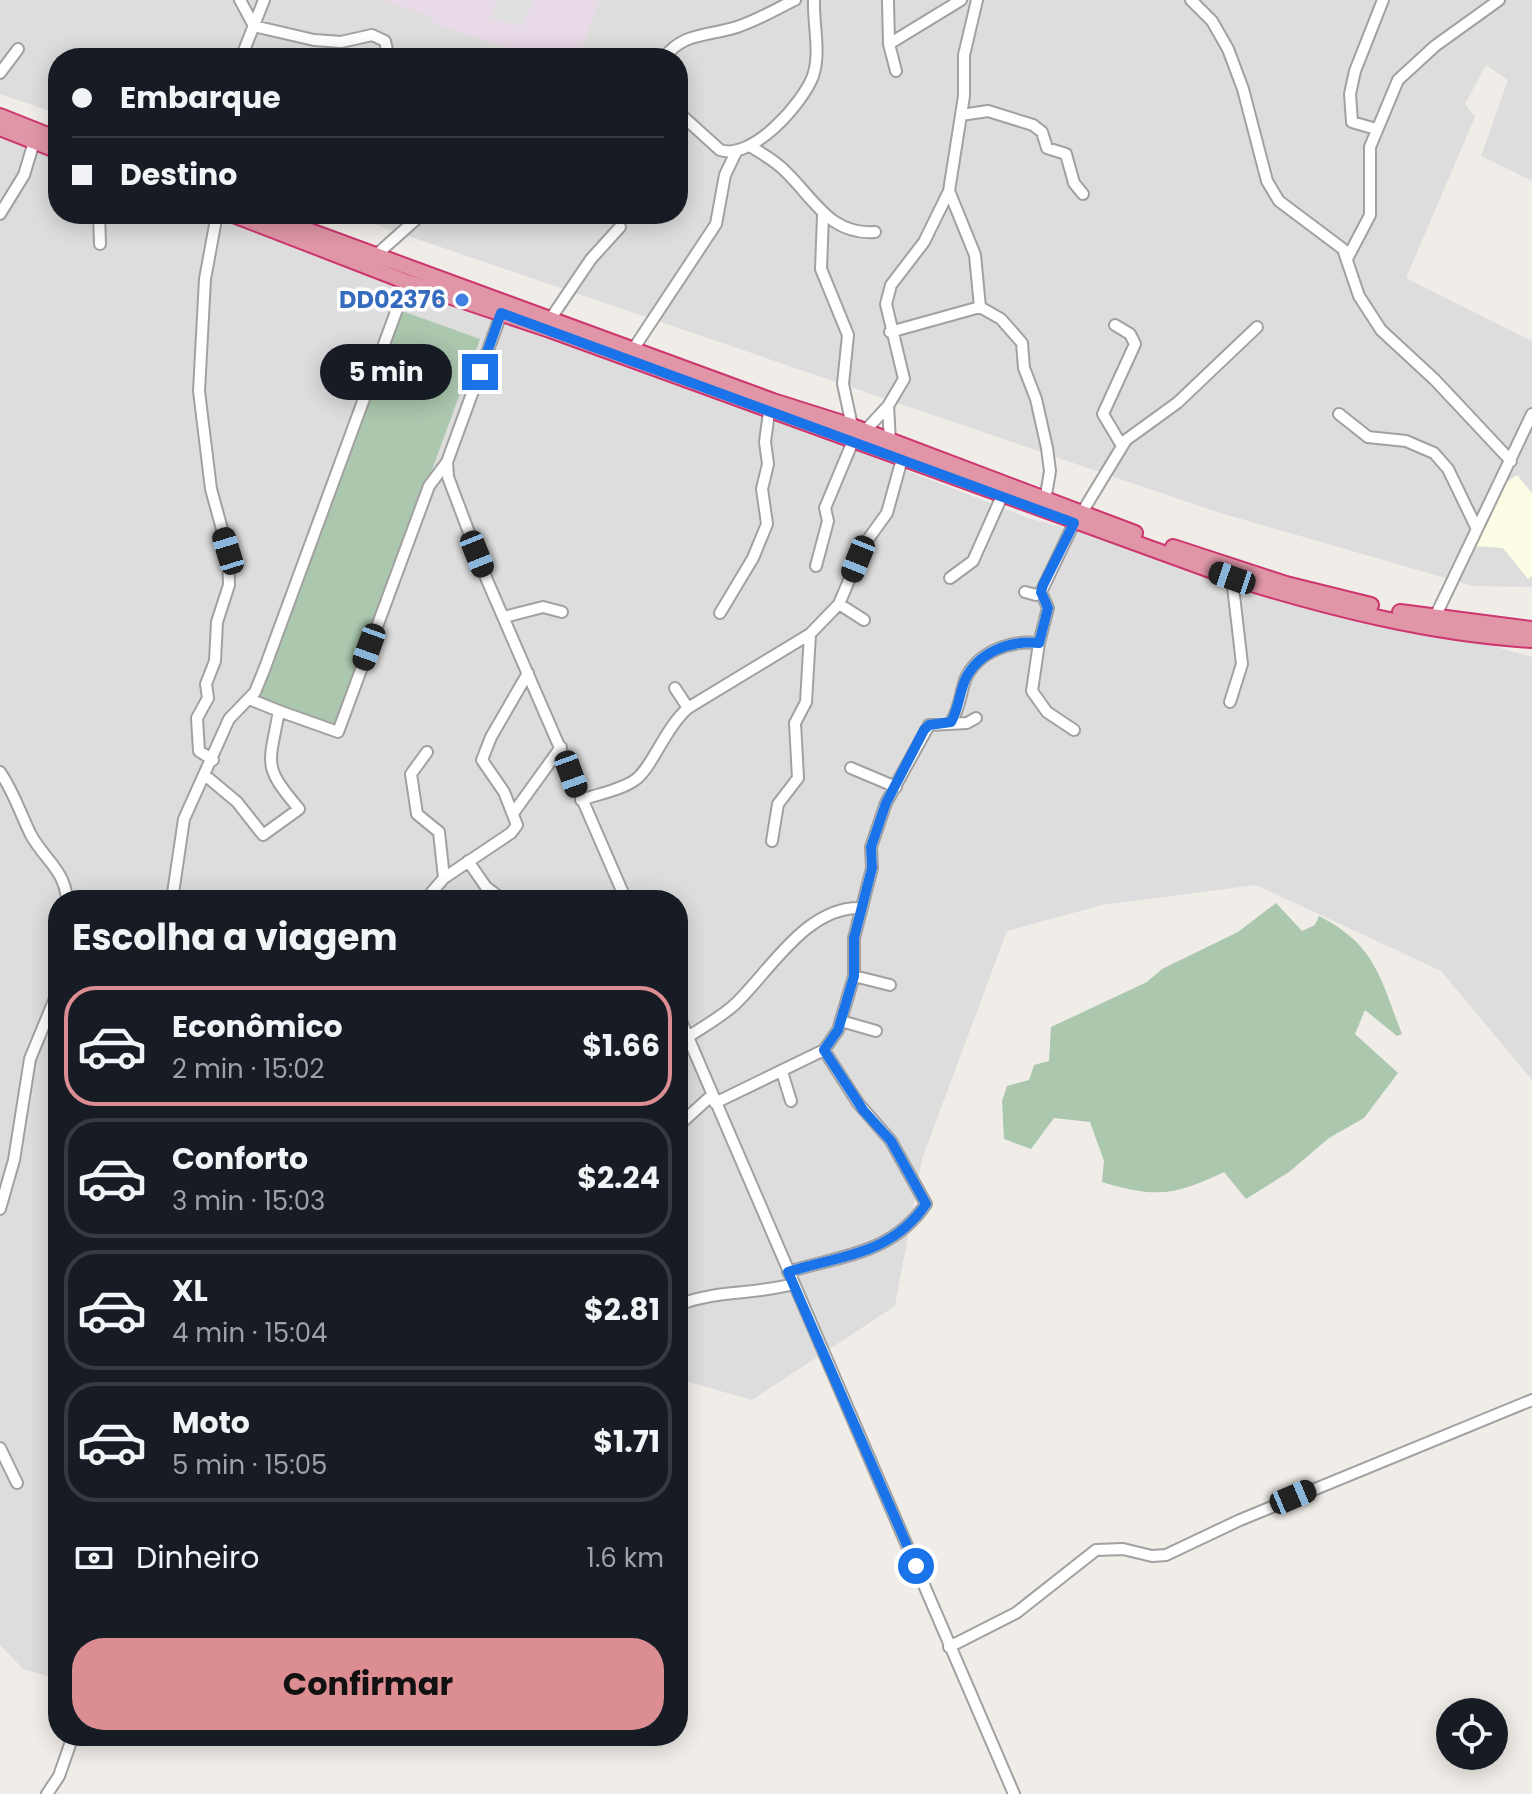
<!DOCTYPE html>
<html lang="pt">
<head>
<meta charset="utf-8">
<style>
  body { margin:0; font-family:Poppins,sans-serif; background:#242831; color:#f1f3f6; height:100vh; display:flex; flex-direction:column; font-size:30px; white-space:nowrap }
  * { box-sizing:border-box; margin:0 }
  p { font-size:26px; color:#9ea1a6 }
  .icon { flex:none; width:44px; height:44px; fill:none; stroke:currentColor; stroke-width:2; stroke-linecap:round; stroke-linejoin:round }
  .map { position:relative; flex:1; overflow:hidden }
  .panel { position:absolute; left:48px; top:890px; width:640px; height:856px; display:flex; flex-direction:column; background:#171b24; border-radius:32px; box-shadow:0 4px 20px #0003 }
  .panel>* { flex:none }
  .banner { position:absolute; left:48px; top:48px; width:640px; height:176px; border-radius:32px; box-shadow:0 4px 20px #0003; display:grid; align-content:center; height:176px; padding:0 24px; background:#171b24 }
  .controls { position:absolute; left:1436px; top:1698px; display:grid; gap:16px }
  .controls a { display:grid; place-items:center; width:72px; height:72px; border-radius:50%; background:#171b24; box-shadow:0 4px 20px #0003; font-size:40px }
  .end { position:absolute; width:36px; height:36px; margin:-18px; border:10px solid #1a73e8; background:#fff; box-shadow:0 0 0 4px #fff }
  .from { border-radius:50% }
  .bubble { position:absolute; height:56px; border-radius:28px; background:#171b24; box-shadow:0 4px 20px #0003; font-size:26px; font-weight:700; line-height:56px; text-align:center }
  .car { position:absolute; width:24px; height:48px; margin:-24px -12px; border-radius:10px; box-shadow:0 0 6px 2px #0007; background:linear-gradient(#222 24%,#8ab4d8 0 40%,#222 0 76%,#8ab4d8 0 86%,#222 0) }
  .banner b { display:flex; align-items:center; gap:28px; height:76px; font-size:30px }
  .banner b+b { border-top:2px solid #363941 }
  .banner i { width:20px; height:20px; background:#f1f3f6 }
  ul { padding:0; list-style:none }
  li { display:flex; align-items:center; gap:24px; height:120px; margin:0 16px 12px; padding:0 8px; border:4px solid #363941; border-radius:32px }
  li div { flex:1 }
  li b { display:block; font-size:30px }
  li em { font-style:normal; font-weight:700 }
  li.active { border-color:#db8d92 }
  li>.icon { width:72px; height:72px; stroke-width:1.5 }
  h2 { padding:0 24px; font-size:36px; line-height:96px }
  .pay { display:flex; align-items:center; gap:20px; height:88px; padding:0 24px; font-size:30px }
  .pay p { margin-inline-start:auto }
  .button { display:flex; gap:16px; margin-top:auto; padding:16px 24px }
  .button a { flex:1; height:92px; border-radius:32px; background:#db8d92; color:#111; font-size:32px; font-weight:700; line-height:92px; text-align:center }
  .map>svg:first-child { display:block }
  .residential { fill:#dedddd }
  .industrial { fill:#e8dae6 }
  .education { fill:#fdfce4 }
  .cemetery { fill:#abc7ae }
  .parking { fill:#e0e0e0 }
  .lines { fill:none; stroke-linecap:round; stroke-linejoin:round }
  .minor-casing { stroke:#a1a1a1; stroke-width:14 }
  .highway-casing { stroke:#cd356f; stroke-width:18 }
  .minor { stroke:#fff; stroke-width:10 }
  .highway { stroke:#e096a7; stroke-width:14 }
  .route { stroke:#1a73e8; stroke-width:10 }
  .shop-dot { fill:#3f7fe0; stroke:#fff; stroke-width:3 }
  .labels { text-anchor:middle; stroke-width:7; stroke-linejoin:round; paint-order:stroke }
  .shop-label { font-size:24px; font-weight:bold; fill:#366cbe; stroke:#fff; text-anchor:end }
</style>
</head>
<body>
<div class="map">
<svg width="1532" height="1794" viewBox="0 0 1532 1794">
  <rect width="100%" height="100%" fill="#f0ede8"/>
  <!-- residential -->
  <path class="residential" d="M0 0H1532V181L1481 156 1508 80 1486 65 1465 104 1475 117 1406 278 1532 341V587L1473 586 1217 512 344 214H678V58H58V114L0 94Z
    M0 118 58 140V214H254L1028 518 1532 657V1080L1441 971 1256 885 1102 905 1007 931 922 1159 895 1306 752 1400 678 1379V900H58V1679L23 1669 0 1645Z"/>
  <!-- industrial -->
  <path class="industrial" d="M383 0H600L578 58H538L431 22 433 17Z"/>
  <!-- education -->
  <path class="education" d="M1517 475 1532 493V576L1528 579 1503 548 1472 546 1501 486Z"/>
  <!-- cemetery -->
  <path class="cemetery" d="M399 310 480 339 334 737 254 706Z
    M1276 903 1302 931 1315 925 1319 916C1376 945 1380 978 1402 1034L1397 1036 1365 1010 1355 1034 1398 1073 1364 1118 1329 1138 1289 1172 1246 1199 1224 1172C1174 1196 1155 1198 1102 1182L1104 1161 1090 1122 1054 1118 1031 1149 1004 1139 1002 1101 1007 1086 1029 1080 1034 1065 1049 1061 1051 1027 1147 982 1162 969 1238 932Z"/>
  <!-- parking -->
  <path class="parking" d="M497 0H533L523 27 491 18Z"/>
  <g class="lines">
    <defs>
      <path id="minor" d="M240 0 254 26 314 40 341 42 372 35 385 41 387 50
        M888 0 889 44 896 71
        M1191 0 1212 21 1228 49 1243 89 1267 181 1279 201 1343 249 1359 296 1381 330 1435 380 1511 461
        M889 44 961 0
        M241 58 264 0
        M664 58C683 32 709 36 737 27 758 20 776 9 795 0
        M0 73 18 49
        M678 112 720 150C752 161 803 103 813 76 821 52 813 25 814 0
        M961 115 988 111 1033 125 1042 132 1047 148 1066 154 1074 183 1083 194
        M1376 129 1352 122 1350 94 1355 71 1383 0
        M750 146C762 154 776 161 786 172 815 200 830 235 875 232
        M949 191 975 255 980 307 1001 319 1022 343 1024 368 1036 399 1047 448 1050 471 1045 501
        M0 214 24 175 34 142
        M99 214 100 244
        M823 215 821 269 848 335 843 384 852 426
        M375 256 422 214
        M1348 257 1370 215V147L1398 80 1435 46 1499 0
        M503 309 447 462 448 477 487 580 626 900
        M551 318 591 259 620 227
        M1115 325 1130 334 1135 344 1103 414 1122 446
        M890 332 980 307
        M634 348 716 224 725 175 737 150
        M888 406 890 441
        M1339 414 1368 437 1406 441 1434 453 1448 469 1477 529
        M865 431 888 406 904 379 886 304 891 285 924 242 949 191 964 96V55L977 0
        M1081 514 1126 440 1177 403 1257 327
        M816 566 828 521 825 508 853 441
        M950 578 973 561 1002 496
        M1025 592 1036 595 1041 592 1074 523
        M1041 592 1048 608 1039 643 1032 691 1047 712 1074 730
        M839 604 864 545 887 513 902 459
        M720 613 753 558 767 524 762 489 768 464 765 442 769 412
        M504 617 543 607 562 612
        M1435 617 1532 414
        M249 699 279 711
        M1230 702 1242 664 1232 578
        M688 708 810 634
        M951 722C960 708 960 695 965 680 977 652 1010 640 1039 643
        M427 752 411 774 417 814 439 832 444 878
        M213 760 199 751 197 718 208 698 206 684 215 661 217 622 229 585 228 551 211 489 199 391 205 279 217 214
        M851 768 896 787
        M0 772C14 792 20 813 31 835 44 859 65 870 67 900
        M206 776 237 802 263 835 299 809C262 765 269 766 279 711L338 732 429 486 447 462
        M581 800C598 794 621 790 635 780 652 768 665 728 688 708L675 688
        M514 812 561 747
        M772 841 778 804 798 778 795 723 806 702 810 634 839 604 864 620
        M468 861 486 887 503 900
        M172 900 184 819 229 719 255 692 264 670 407 282
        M425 900 444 878 511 833 517 825 504 792 482 760 491 737 528 673
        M854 976 890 985
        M678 1014 1014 1794
        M841 1021 876 1031
        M688 1037C703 1027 719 1018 733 1006 769 973 806 905 862 908
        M782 1072 791 1101
        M715 1103 824 1050 838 1030 854 976V938L872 868 871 847 886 803 929 725 967 723 976 718
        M678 1126 711 1096
        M0 1209 14 1160 30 1059 58 991
        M788 1272C841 1255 891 1255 926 1204L891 1141 858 1103 824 1050
        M678 1305C715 1290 754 1295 793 1284
        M0 1448 17 1483
        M949 1647 1016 1613 1096 1550 1123 1549 1152 1556 1166 1555 1240 1520 1532 1400
        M47 1794 59 1776 73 1736"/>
      <path id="highway" d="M0 116 58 139
        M0 128 58 151
        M231 214 407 282 550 330 1232 578C1329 608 1430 634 1532 640
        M264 214 773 401 852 426 1135 533
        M1173 547 1286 584 1371 605
        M1400 612 1532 629"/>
    </defs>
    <!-- minor casing -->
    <use href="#minor" class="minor-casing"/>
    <!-- highway casing -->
    <use href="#highway" class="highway-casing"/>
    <!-- minor -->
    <use href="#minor" class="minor"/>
    <!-- highway -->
    <use href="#highway" class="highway"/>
  </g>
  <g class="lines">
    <!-- route -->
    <path class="route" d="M480 372 501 313 1074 523 1043 585 1041 592 1048 608 1039 643C1010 640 978 652 965 680 959 694 959 708 951 722L929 725 924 730 886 803 871 847 872 868 854 938V976L838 1030 824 1050 863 1110 891 1141 926 1204C891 1255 841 1255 788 1272L916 1566"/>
  </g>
  <!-- markers -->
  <circle class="shop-dot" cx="462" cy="300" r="8"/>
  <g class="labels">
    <!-- shop labels -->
    <g class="shop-label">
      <text x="446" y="308">DD02376</text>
    </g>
  </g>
</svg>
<div class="controls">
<a><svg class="icon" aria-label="locate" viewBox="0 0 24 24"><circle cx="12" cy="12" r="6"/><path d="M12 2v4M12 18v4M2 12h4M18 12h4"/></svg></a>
</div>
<i class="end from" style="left:916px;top:1566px"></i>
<i class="end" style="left:480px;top:372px"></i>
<div class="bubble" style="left:320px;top:344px;width:132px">5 min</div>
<i class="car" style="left:228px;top:551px;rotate:343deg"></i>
<i class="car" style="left:477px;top:554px;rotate:158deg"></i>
<i class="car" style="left:858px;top:559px;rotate:202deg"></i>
<i class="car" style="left:1232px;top:578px;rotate:289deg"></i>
<i class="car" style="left:369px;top:647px;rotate:200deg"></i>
<i class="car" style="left:571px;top:774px;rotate:160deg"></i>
<i class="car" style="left:1293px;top:1497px;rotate:67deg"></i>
<div class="banner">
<b><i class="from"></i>Embarque</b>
<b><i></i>Destino</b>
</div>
<section class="panel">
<h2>Escolha a viagem</h2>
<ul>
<li class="active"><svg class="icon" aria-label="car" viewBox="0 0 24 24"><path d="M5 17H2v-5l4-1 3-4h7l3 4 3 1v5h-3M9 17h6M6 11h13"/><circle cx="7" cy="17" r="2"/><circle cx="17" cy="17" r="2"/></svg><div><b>Econômico</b><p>2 min · 15:02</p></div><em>$1.66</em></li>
<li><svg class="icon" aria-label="car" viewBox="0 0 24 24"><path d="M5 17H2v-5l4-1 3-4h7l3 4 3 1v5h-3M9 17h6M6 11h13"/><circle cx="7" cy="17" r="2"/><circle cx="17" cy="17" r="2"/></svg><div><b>Conforto</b><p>3 min · 15:03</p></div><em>$2.24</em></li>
<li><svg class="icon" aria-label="car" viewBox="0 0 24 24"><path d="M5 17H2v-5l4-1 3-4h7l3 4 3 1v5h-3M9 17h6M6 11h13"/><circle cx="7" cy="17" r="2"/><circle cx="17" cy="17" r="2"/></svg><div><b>XL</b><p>4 min · 15:04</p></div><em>$2.81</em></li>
<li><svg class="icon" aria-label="car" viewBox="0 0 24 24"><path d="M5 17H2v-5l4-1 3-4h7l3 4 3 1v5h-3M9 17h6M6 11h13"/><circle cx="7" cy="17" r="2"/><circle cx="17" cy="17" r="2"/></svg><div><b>Moto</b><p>5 min · 15:05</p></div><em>$1.71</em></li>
</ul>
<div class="pay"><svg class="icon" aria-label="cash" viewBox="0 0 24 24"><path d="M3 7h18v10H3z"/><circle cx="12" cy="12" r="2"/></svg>Dinheiro<p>1.6 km</p></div>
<div class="button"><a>Confirmar</a></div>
</section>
</div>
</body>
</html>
